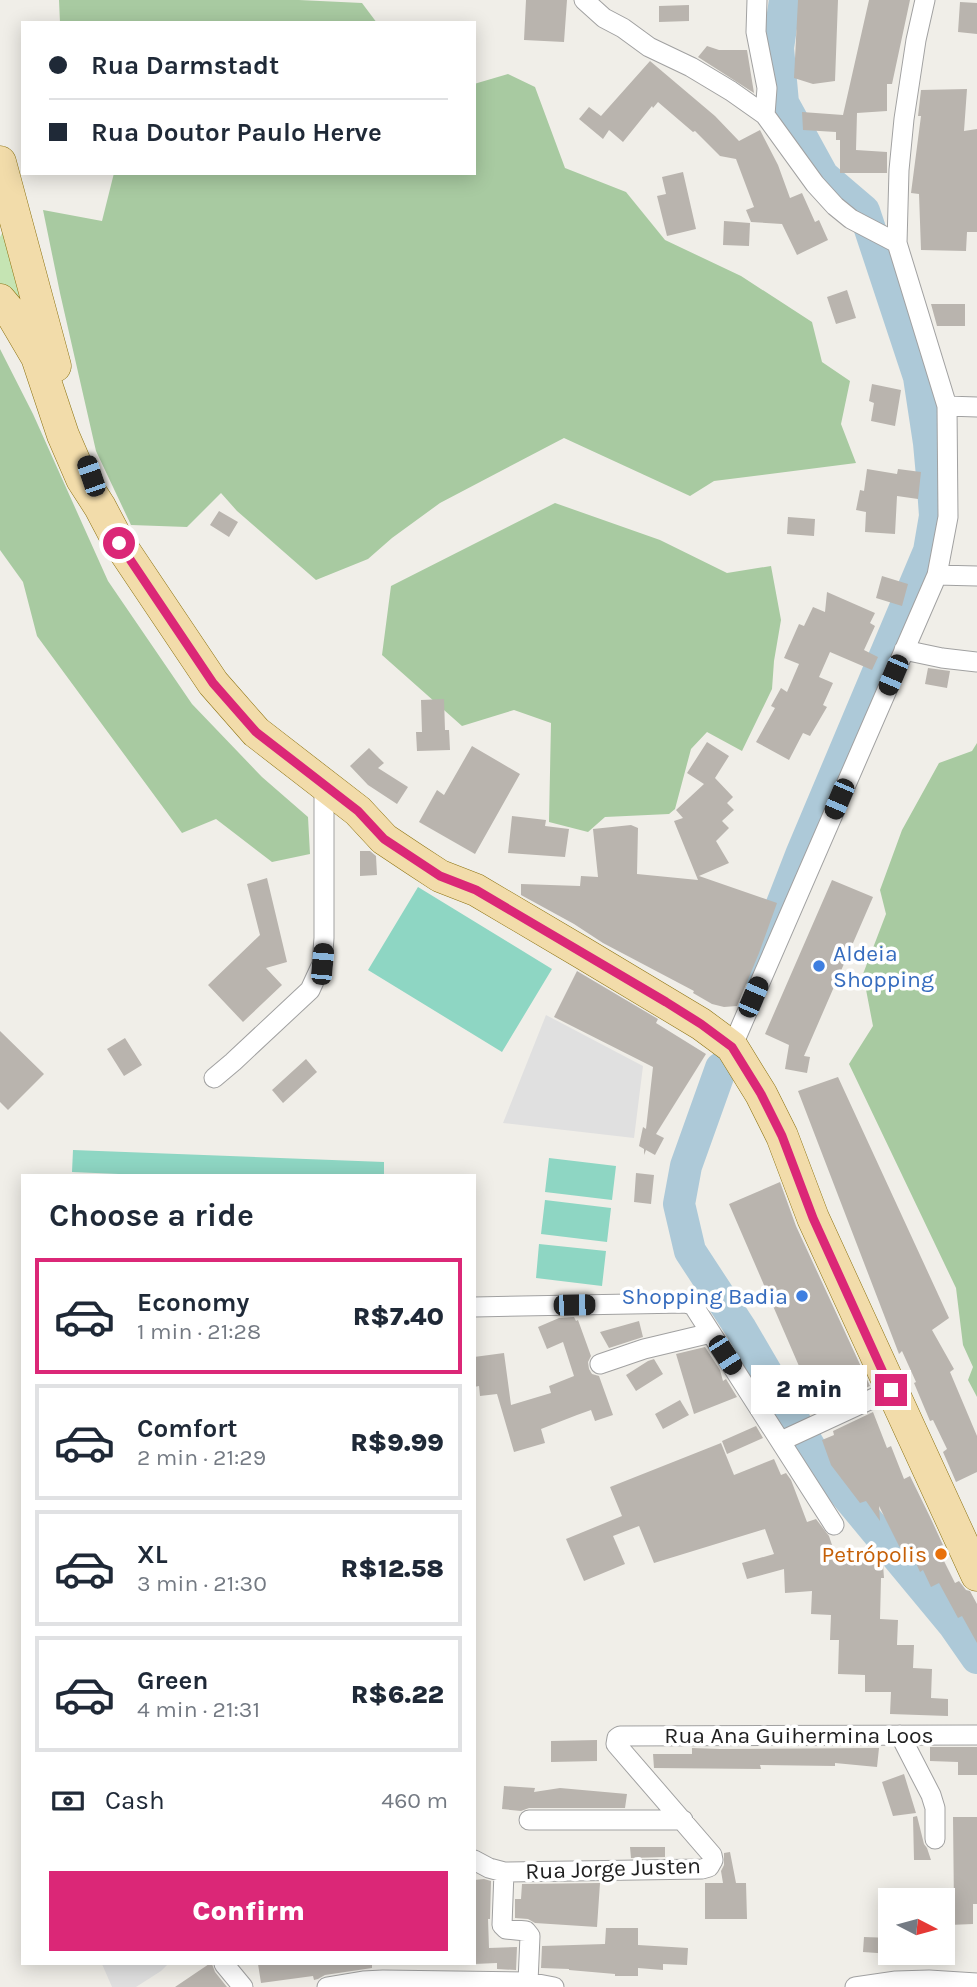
<!DOCTYPE html>
<html lang="en">
<head>
<meta charset="utf-8">
<style>
  body { margin:0; font-family:Karla,sans-serif; background:#f2f2f3; color:#1f2937; height:100vh; display:flex; flex-direction:column; font-size:26px; white-space:nowrap }
  * { box-sizing:border-box; margin:0 }
  p { font-size:23px; color:#747a83 }
  .icon { flex:none; width:38px; height:38px; fill:none; stroke:currentColor; stroke-width:2; stroke-linecap:round; stroke-linejoin:round }
  .map { position:relative; flex:1; overflow:hidden }
  .details { position:absolute; left:21px; top:1174px; width:455px; height:791px; display:flex; flex-direction:column; background:#fff; border-radius:0px; box-shadow:0 4px 18px #0003 }
  .details>* { flex:none }
  .hud { position:absolute; left:21px; top:21px; width:455px; height:154px; border-radius:0px; box-shadow:0 4px 18px #0003; display:grid; align-content:center; height:154px; padding:0 28px; background:#fff }
  .needle { width:46px; rotate:96deg }
  .fabs { position:absolute; left:878px; top:1888px; display:grid; gap:14px }
  .fabs a { display:grid; place-items:center; width:77px; height:77px; border-radius:0px; background:#fff; box-shadow:0 4px 18px #0003; font-size:35px }
  .end { position:absolute; width:32px; height:32px; margin:-16px; border:9px solid #db2777; background:#fff; box-shadow:0 0 0 4px #fff }
  .from { border-radius:50% }
  .bubble { position:absolute; height:49px; border-radius:0px; background:#fff; box-shadow:0 4px 18px #0003; font-size:23px; font-weight:800; line-height:49px; text-align:center }
  .car { position:absolute; width:21px; height:42px; margin:-21px -10px; border-radius:9px; box-shadow:0 0 5px 2px #0007; background:linear-gradient(#222 24%,#8ab4d8 0 40%,#222 0 76%,#8ab4d8 0 86%,#222 0) }
  .hud b { display:flex; align-items:center; gap:24px; height:66px; font-size:26px }
  .hud b+b { border-top:2px solid #e0e1e3 }
  .hud i { width:18px; height:18px; background:#1f2937 }
  ul { padding:0; list-style:none }
  li { display:flex; align-items:center; gap:21px; height:116px; margin:0 14px 10px; padding:0 14px; border:4px solid #e0e1e3; border-radius:0px }
  li div { flex:1 }
  li b { display:block; font-size:26px }
  li em { font-style:normal; font-weight:800 }
  li.active { border-color:#db2777 }
  li>.icon { width:63px; height:63px; stroke-width:1.5 }
  h2 { padding:0 28px; font-size:32px; line-height:84px }
  .pay { display:flex; align-items:center; gap:18px; height:77px; padding:0 28px; font-size:26px }
  .pay p { margin-inline-start:auto }
  .button { display:flex; gap:14px; margin-top:auto; padding:14px 28px }
  .button a { flex:1; height:80px; border-radius:0px; background:#db2777; color:#fff; font-size:28px; font-weight:800; line-height:80px; text-align:center }
  .map>svg:first-child { display:block }
  .grass { fill:#c5e4b3 }
  .forest { fill:#a8caa1 }
  .pitch { fill:#8ed6c3 }
  .parking { fill:#e0e0e0 }
  .lines { fill:none; stroke-linecap:round; stroke-linejoin:round }
  .river { stroke:#adc9d8; stroke-width:32 }
  .building { fill:#b9b4ae }
  .street-casing { stroke:#a1a1a1; stroke-width:21 }
  .primary-casing { stroke:#8c7210; stroke-width:33 }
  .street { stroke:#fff; stroke-width:19 }
  .primary { stroke:#f2dcaa; stroke-width:32 }
  .route { stroke:#db2777; stroke-width:9 }
  .shop-dot { fill:#3f7fe0; stroke:#fff; stroke-width:2.5 }
  .food-dot { fill:#e8710a; stroke:#fff; stroke-width:2.5 }
  .labels { text-anchor:middle; stroke-width:7; stroke-linejoin:round; paint-order:stroke }
  .shop-label { font-size:23px; fill:#366cbe; stroke:#fff; text-anchor:start }
  .food-label { font-size:23px; fill:#c56008; stroke:#fff; text-anchor:end }
  .street-label { font-size:23px; fill:#202020; stroke:#fff }
</style>
</head>
<body>
<div class="map">
<svg width="977" height="1987" viewBox="0 0 977 1987">
  <rect width="100%" height="100%" fill="#f0eee8"/>
  <!-- grass -->
  <path class="grass" d="M9 221 45 355 0 286V237Z"/>
  <!-- forest -->
  <path class="forest" d="M59 0H299L362 3 377 23H60Z
    M508 74 535 87 565 168 626 192 665 240 741 276 812 322 822 362 850 381 841 424 856 463 714 481 690 496 564 438 440 503 392 538 368 559 316 580 237 511 221 493 187 527 131 525 96 451 60 293 43 210 102 221 114 173H474V84Z
    M0 349 33 414 108 581 192 704 262 777 308 817 310 854 272 862 216 819 182 833 37 636 23 582 0 550Z
    M555 503 660 540 727 573 771 566 781 620 774 661 772 689 742 751 707 732 691 749 675 809 669 814 605 817 588 832 549 822 551 723 514 710 462 726 382 655 391 586Z
    M977 743V1397L968 1380 973 1367 963 1345 956 1288 849 1064 873 1026 863 974 886 914 880 890 902 830 939 763 972 751Z"/>
  <!-- pitch -->
  <path class="pitch" d="M418 887 552 969 502 1052 368 970Z
    M73 1150 384 1162V1176H119V1174L72 1172Z
    M549 1158 616 1166 612 1200 545 1192Z
    M545 1200 611 1208 607 1242 541 1234Z
    M539 1244 606 1251 602 1286 536 1278Z"/>
  <!-- parking -->
  <path class="parking" d="M546 1015 643 1066 634 1138 503 1123Z
    M102 1964H168L161 1971 136 1987H112Z"/>
  <g class="lines">
    <!-- river -->
    <path class="river" d="M756 971 801 855 929 551 935 516 933 487 929 443 919 377 864 211 823 176 783 103 778 48 785 0
      M721 1068 686 1166 679 1204 690 1251 741 1329 818 1461 954 1625 977 1658"/>
  </g>
  <!-- building -->
  <path class="building" d="M526 0H567L564 42 524 40Z
    M798 0H838L835 81 813 84 794 78Z
    M869 0H910L892 84H887V111L857 113 856 150 887 152V173H840V140H836V132L803 130 802 112 843 115Z
    M960 2 977 3V34L958 32Z
    M689 5V21L659 22V6Z
    M707 46 719 50H747L754 93 698 57Z
    M650 61 715 116 739 141 760 130 778 165 790 198 802 193 815 222 819 220 828 240 797 255 782 224 751 222 746 210 754 207 736 159 720 156 695 131 693 132 658 102 653 108 652 106 623 142 609 130 603 139 579 119 589 107 601 116Z
    M967 89 964 131 977 129V232H967L966 251 921 250 919 194 911 193 921 116H918L921 90Z
    M683 172 696 229 667 236 657 196 666 194 662 177Z
    M724 221 750 223 749 246 723 245Z
    M847 290 856 318 836 324 827 297Z
    M931 304H965V326H937Z
    M872 384 901 390 895 426 871 421 874 403 869 401Z
    M867 469 897 474 898 469 921 472 918 499 897 496 895 534 865 532 866 512 856 510 860 490 864 491Z
    M219 511 238 522 229 537 210 525Z
    M788 517 815 519 814 536 787 534Z
    M882 576 908 584 902 606 876 598Z
    M827 592 875 613 870 623 875 626 864 650 878 657 872 670 830 652 819 677 833 683 823 705 827 707 810 736 803 733 789 760 756 742 775 708 771 706 781 688 787 692 799 664 784 658 799 624 804 626 813 607 825 612Z
    M928 668 950 671 947 688 925 684Z
    M444 699 445 730H449L450 750 417 751 416 732H422L421 700Z
    M707 742 729 756 715 778 733 797 727 803 734 810 722 821 729 828 716 841 729 863 699 876 777 903 759 953 737 1006 724 1007 712 1004 693 993 694 991 603 943 574 924 521 895V884L580 886 581 876 598 877 593 829 631 825 638 828 637 874 698 880 674 821 683 818 676 810 704 784 687 773Z
    M472 746 520 774 475 854 419 822 437 790 444 795Z
    M369 748 384 763 378 768 408 787 397 804 368 785 350 766Z
    M512 816 546 820 545 826 569 829 565 857 508 853Z
    M360 851H370L376 856 377 875 360 876Z
    M267 878 287 962 266 968 282 985 243 1022 208 985 260 935 247 884Z
    M832 880 873 897 804 1056 810 1057 807 1073 785 1069 789 1045 765 1034Z
    M577 971 658 1019 656 1023 706 1054 656 1134 664 1138 655 1155 646 1150 644 1155V1149L639 1146 643 1127 646 1129 653 1067 554 1017Z
    M0 1031 44 1074 8 1110 0 1102Z
    M125 1038 142 1065 124 1076 107 1049Z
    M306 1059 317 1072 283 1103 272 1090Z
    M838 1077 949 1318 932 1330 954 1369 950 1372 977 1436V1472L956 1482 943 1452 947 1449 933 1420 930 1421 914 1383 916 1382 902 1351 899 1354 798 1091Z
    M636 1173 654 1175 651 1204 634 1202Z
    M780 1182 796 1226 870 1386 818 1410 729 1204Z
    M574 1317 576 1321 578 1320 591 1356 588 1362 589 1369 592 1374 599 1376 613 1415 595 1421 591 1410 577 1415 541 1429 545 1443 514 1452 497 1394 480 1396 479 1386 474 1387V1357L504 1353 511 1405 551 1393 549 1386 574 1376 563 1342 547 1349 538 1327 559 1318Z
    M639 1321 643 1337 609 1348 600 1332Z
    M705 1347 720 1370 723 1381 726 1379 737 1397 694 1414 676 1354Z
    M654 1359 663 1374 636 1391 626 1375 648 1361Z
    M680 1400 689 1415 663 1429 655 1414Z
    M873 1412 887 1448 891 1446 904 1479 910 1476 931 1519 943 1545 937 1547 955 1583 959 1581 966 1590 970 1591 977 1604V1643L962 1616 958 1618 939 1583 931 1587 923 1570 920 1572 914 1559 910 1561 899 1546 879 1506 880 1521 866 1501 860 1503 831 1465 822 1440 834 1435 833 1431Z
    M756 1426 763 1438 727 1454 722 1441Z
    M721 1443 734 1475 774 1459 781 1475 786 1473 791 1480 807 1522 816 1519 829 1536 835 1554 882 1551 884 1578H881L880 1619 898 1620 897 1645H914L913 1668 932 1669 931 1698 948 1699V1716L890 1714 891 1692H865V1675L838 1674 839 1640H830L831 1615 811 1614 812 1591 785 1593 784 1569 747 1579 742 1563 774 1554 765 1529 654 1563 639 1526 613 1536 625 1564 584 1581 566 1539 622 1516 610 1487Z
    M597 1740V1761L551 1762V1741Z
    M930 1747H977V1775H958V1762L930 1761Z
    M692 1748 720 1749 879 1748 877 1767 835 1763V1766L760 1765 761 1769 654 1768 653 1754H692Z
    M904 1774 916 1813 893 1816 882 1782Z
    M504 1786 535 1788 534 1792 560 1788 627 1794 625 1808H529L521 1811 502 1809Z
    M917 1816 924 1844 927 1848 931 1860H914L913 1817Z
    M953 1817H977V1904H973V1924L949 1925V1908L954 1907Z
    M630 1847H665V1857L631 1858Z
    M730 1852 736 1883H746L747 1919H705V1883H723L721 1871 724 1865V1853Z
    M484 1879 491 1881 490 1919H488L489 1948 517 1947 516 1970 497 1969V1963L474 1964V1880Z
    M600 1883 597 1927 535 1923 528 1919 515 1918V1899H521L522 1884Z
    M606 1928H638V1945L688 1948 687 1965 663 1964V1970L638 1968V1976H615V1974L569 1970V1969L541 1968 542 1946 605 1944Z
    M864 1937 891 1938V1954L863 1952Z
    M209 1964H212L215 1972 227 1987H175Z
    M258 1964H372V1968L325 1975 318 1979 314 1980 313 1976 261 1983Z"/>
  <g class="lines">
    <defs>
      <path id="street" d="M584 0 604 18 623 28 649 47 691 67 731 91 765 115 815 184 835 206 851 219 897 243
        M757 0 756 32 767 88 765 115
        M947 406 977 407
        M937 575 977 576
        M904 650 942 658 977 662
        M732 1047 937 575 948 517 947 406 897 243 899 170 904 119 916 40 925 0
        M214 1078 233 1062 310 990 322 964 324 938V786
        M474 1307 685 1303 693 1305 834 1525
        M600 1364 644 1349 711 1333
        M781 1441 891 1390
        M900 1735 931 1795 935 1808V1839
        M529 1820H683
        M474 1860 489 1868 504 1872 702 1869 709 1867 713 1860 712 1855 616 1744 617 1738 620 1736 977 1735
        M504 1872 502 1925 506 1929 526 1931 530 1936 528 1982
        M224 1964 243 1987
        M327 1987 363 1981 383 1980 528 1982 554 1987
        M855 1987 896 1981 929 1980 977 1983"/>
      <path id="primary" d="M0 162 55 366
        M0 300 11 313 37 357 63 435 82 479 100 507 119 543 213 683 256 732 358 811 384 839 414 859 440 876 476 890 581 952 701 1024 732 1047 761 1094 782 1136 813 1218 977 1575"/>
    </defs>
    <!-- street casing -->
    <use href="#street" class="street-casing"/>
    <!-- primary casing -->
    <use href="#primary" class="primary-casing"/>
    <!-- street -->
    <use href="#street" class="street"/>
    <!-- primary -->
    <use href="#primary" class="primary"/>
  </g>
  <g class="lines">
    <!-- route -->
    <path class="route" d="M119 543 213 683 256 732 358 811 384 839 440 876 476 890 666 1002 701 1024 732 1047 761 1094 782 1136 813 1218 891 1390"/>
  </g>
  <!-- markers -->
  <g class="shop-dot">
    <circle cx="819" cy="966" r="7"/>
    <circle cx="802" cy="1296" r="7"/>
  </g>
  <circle class="food-dot" cx="941" cy="1554" r="7"/>
  <g class="labels">
    <!-- shop labels -->
    <g class="shop-label">
      <text x="833" y="961">Aldeia<tspan x="833" dy="26">Shopping</tspan></text>
      <text x="788" y="1304" text-anchor="end">Shopping Badia</text>
    </g>
    <!-- food labels -->
    <g class="food-label">
      <text x="927" y="1562">Petrópolis</text>
    </g>
    <!-- street labels -->
    <g class="street-label">
      <text x="799" y="1743">Rua Ana Guihermina Loos</text>
      <text transform="translate(613 1868) rotate(-2)" y="8">Rua Jorge Justen</text>
    </g>
  </g>
</svg>
<div class="fabs">
<a><svg class="needle" viewBox="-14 -14 28 28"><path d="M0-13l5 13h-10z" fill="#e53935"/><path d="M0 13l5-13h-10z" fill="#747a83"/></svg></a>
</div>
<i class="end from" style="left:119px;top:543px"></i>
<i class="end" style="left:891px;top:1390px"></i>
<div class="bubble" style="left:751px;top:1365px;width:116px">2 min</div>
<i class="car" style="left:91px;top:476px;rotate:341deg"></i>
<i class="car" style="left:893px;top:675px;rotate:203deg"></i>
<i class="car" style="left:839px;top:799px;rotate:203deg"></i>
<i class="car" style="left:322px;top:964px;rotate:5deg"></i>
<i class="car" style="left:753px;top:997px;rotate:23deg"></i>
<i class="car" style="left:574px;top:1305px;rotate:89deg"></i>
<i class="car" style="left:725px;top:1355px;rotate:147deg"></i>
<div class="hud">
<b><i class="from"></i>Rua Darmstadt</b>
<b><i></i>Rua Doutor Paulo Herve</b>
</div>
<section class="details">
<h2>Choose a ride</h2>
<ul>
<li class="active"><svg class="icon" aria-label="car" viewBox="0 0 24 24"><path d="M5 17H2v-5l4-1 3-4h7l3 4 3 1v5h-3M9 17h6M6 11h13"/><circle cx="7" cy="17" r="2"/><circle cx="17" cy="17" r="2"/></svg><div><b>Economy</b><p>1 min · 21:28</p></div><em>R$7.40</em></li>
<li><svg class="icon" aria-label="car" viewBox="0 0 24 24"><path d="M5 17H2v-5l4-1 3-4h7l3 4 3 1v5h-3M9 17h6M6 11h13"/><circle cx="7" cy="17" r="2"/><circle cx="17" cy="17" r="2"/></svg><div><b>Comfort</b><p>2 min · 21:29</p></div><em>R$9.99</em></li>
<li><svg class="icon" aria-label="car" viewBox="0 0 24 24"><path d="M5 17H2v-5l4-1 3-4h7l3 4 3 1v5h-3M9 17h6M6 11h13"/><circle cx="7" cy="17" r="2"/><circle cx="17" cy="17" r="2"/></svg><div><b>XL</b><p>3 min · 21:30</p></div><em>R$12.58</em></li>
<li><svg class="icon" aria-label="car" viewBox="0 0 24 24"><path d="M5 17H2v-5l4-1 3-4h7l3 4 3 1v5h-3M9 17h6M6 11h13"/><circle cx="7" cy="17" r="2"/><circle cx="17" cy="17" r="2"/></svg><div><b>Green</b><p>4 min · 21:31</p></div><em>R$6.22</em></li>
</ul>
<div class="pay"><svg class="icon" aria-label="cash" viewBox="0 0 24 24"><path d="M3 7h18v10H3z"/><circle cx="12" cy="12" r="2"/></svg>Cash<p>460 m</p></div>
<div class="button"><a>Confirm</a></div>
</section>
</div>
</body>
</html>
